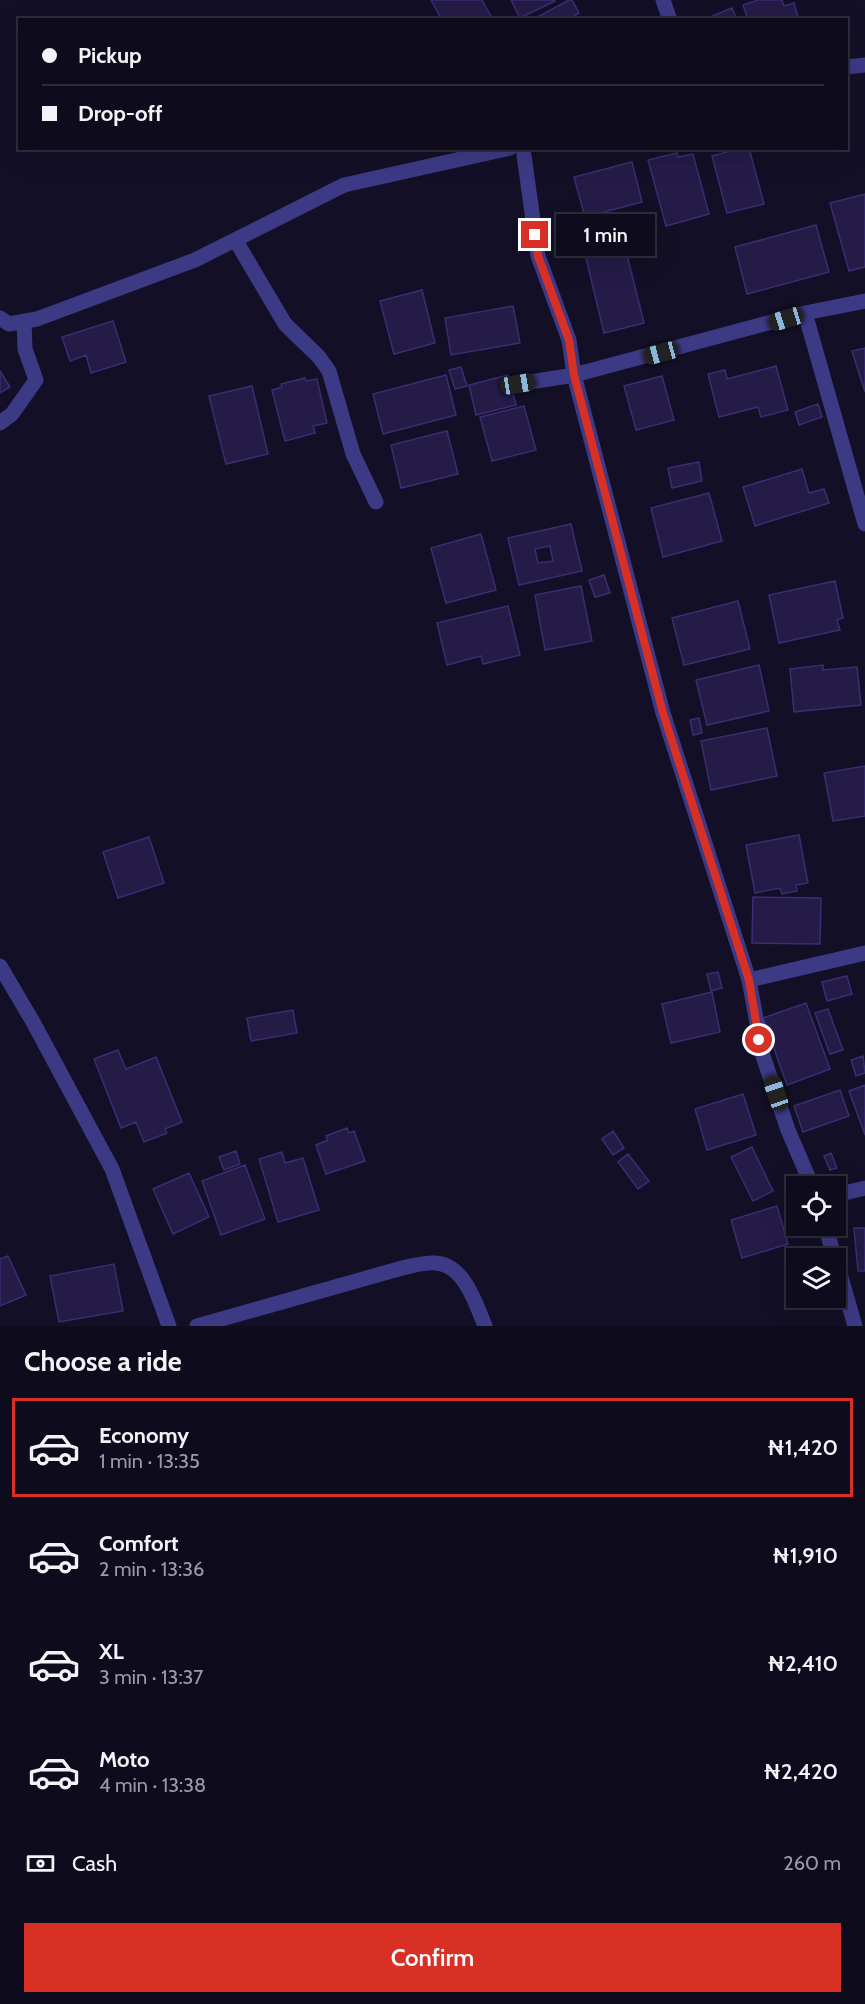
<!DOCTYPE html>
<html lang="en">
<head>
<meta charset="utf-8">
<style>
  body { margin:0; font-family:Cabin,sans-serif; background:#171425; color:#f1f3f6; height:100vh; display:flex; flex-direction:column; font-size:22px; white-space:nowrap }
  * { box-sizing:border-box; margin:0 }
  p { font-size:20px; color:#9b9ba3 }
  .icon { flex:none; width:33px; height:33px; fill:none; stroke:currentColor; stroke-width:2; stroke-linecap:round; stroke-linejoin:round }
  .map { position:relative; height:1326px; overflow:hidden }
  .details { display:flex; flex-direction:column; background:#0e0b1c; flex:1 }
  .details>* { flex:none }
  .banner { position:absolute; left:18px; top:18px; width:830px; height:132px; border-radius:0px; box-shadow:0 6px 24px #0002,0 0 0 2px #2e2b3b; display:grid; align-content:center; height:132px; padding:0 24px; background:#0e0b1c }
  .fabs { position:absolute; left:786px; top:1176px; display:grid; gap:12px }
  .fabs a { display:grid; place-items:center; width:60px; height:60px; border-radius:0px; background:#0e0b1c; box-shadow:0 6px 24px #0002,0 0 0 2px #2e2b3b; font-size:30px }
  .end { position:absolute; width:27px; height:27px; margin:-14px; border:8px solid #d93025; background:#fff; box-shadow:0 0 0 3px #fff }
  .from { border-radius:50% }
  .bubble { position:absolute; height:42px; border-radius:0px; background:#0e0b1c; box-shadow:0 6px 24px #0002,0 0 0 2px #2e2b3b; font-size:20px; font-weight:600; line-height:42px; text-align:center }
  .car { position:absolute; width:18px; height:36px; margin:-18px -9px; border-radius:8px; box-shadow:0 0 4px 2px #0007; background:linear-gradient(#222 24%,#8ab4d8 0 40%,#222 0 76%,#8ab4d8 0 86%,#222 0) }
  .banner b { display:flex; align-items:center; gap:21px; height:57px; font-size:22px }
  .banner b+b { border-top:2px solid #2e2b3b }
  .banner i { width:15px; height:15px; background:#f1f3f6 }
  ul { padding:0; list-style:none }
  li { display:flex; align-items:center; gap:18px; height:99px; margin:0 12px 9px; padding:0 12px; border:3px solid transparent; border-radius:0px }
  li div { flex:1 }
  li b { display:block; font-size:22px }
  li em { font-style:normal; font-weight:600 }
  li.active { border-color:#d93025 }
  li>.icon { width:54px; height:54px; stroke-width:1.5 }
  h2 { padding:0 24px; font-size:27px; line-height:72px }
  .pay { display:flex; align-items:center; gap:15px; height:66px; padding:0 24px; font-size:22px }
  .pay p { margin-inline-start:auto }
  .primary-button { display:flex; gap:12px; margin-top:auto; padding:12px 24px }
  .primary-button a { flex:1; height:69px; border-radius:0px; background:#d93025; color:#fff; font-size:24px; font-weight:600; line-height:69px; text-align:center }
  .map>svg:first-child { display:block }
  .building { fill:#241b47; stroke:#3b2d73; stroke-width:1.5; fill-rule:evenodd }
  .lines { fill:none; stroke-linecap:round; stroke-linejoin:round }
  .street { stroke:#3d3a85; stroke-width:15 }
  .route { stroke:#d93025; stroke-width:8 }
</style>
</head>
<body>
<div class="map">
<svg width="865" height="1326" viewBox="0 0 865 1326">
  <rect width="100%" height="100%" fill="#130f26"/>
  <!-- building -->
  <path class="building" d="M431 0H482L493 20H442Z
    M511 0H554L555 1 520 18Z
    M569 0H572L579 13 568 20H532Z
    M758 0H782L784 6 794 3 799 20H748L743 5Z
    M732 8 737 20H703Z
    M741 148H749L764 204 727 213 712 156Z
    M677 153 678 157 693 154 709 214 666 226 648 160Z
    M632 162 642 202 585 217 574 177Z
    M865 194V267L849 271 830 203Z
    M619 223 644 323 604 333 580 233Z
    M816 225 829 272 747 294 735 247Z
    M422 290 435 343 394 354 380 301Z
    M513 306 520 343 451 355 445 318Z
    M113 321 126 362 91 373 86 355 70 361 62 337Z
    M865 348V392L852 351Z
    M776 366 788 410 761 417 758 407 719 417 708 374 725 370 727 379Z
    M461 367 467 386 455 389 449 370Z
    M0 371 10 387 0 393Z
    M446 375 456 415 383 434 373 394Z
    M508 375 516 405 476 415 469 385Z
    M662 376 674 420 636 430 624 386Z
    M305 378 306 381 317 379 327 423 313 426 315 433 285 441 272 390 282 387 281 384Z
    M252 386 268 454 226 464 209 396Z
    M818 404 822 417 799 425 795 412Z
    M524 406 536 450 492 461 480 417Z
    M447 431 458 474 401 488 391 445Z
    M699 462 702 481 672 488 668 468Z
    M802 469 809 493 824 489 829 503 755 526 743 487Z
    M709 493 722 541 663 557 651 508Z
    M571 524 582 571 519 585 508 538ZM550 546 553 561 538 563 535 549Z
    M481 534 496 590 446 603 431 548Z
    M604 575 610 593 595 597 589 580Z
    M835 581 843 618 837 620 840 630 779 643 769 595Z
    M581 586 592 641 545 650 535 595Z
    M738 601 750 649 684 665 672 618Z
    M508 606 520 655 483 664 481 656 447 665 437 623Z
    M759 665 769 711 707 725 696 680Z
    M823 665V670L857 667 861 705 794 712 790 669Z
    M699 718 702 733 693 735 690 720Z
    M767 728 777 776 711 790 701 741Z
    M865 766V816L833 821 824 773Z
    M799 835 808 883 796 885 797 891 782 894 780 888 755 893 746 845Z
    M149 837 164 883 118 898 103 852Z
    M753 897 821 898 820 944 752 943Z
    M718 972 722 988 711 991 707 974Z
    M847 976 852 994 827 1001 822 982Z
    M712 992 720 1032 671 1043 662 1004Z
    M806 1003 830 1069 787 1085 763 1018Z
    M828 1009 843 1050 830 1054 815 1013Z
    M293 1010 297 1033 251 1041 247 1018Z
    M118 1050 126 1069 156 1057 182 1122 165 1129 167 1133 144 1142 136 1122 121 1128 94 1059Z
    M863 1056 865 1073 856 1076 851 1060Z
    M865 1085V1135L849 1091Z
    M840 1090 849 1116 803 1132 794 1106Z
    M743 1094 756 1135 707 1150 695 1109Z
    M347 1128 349 1133 354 1131 365 1161 326 1174 316 1145 328 1140 326 1136Z
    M613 1131 624 1148 613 1155 602 1139Z
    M752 1147 773 1191 753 1201 731 1157Z
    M236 1151 240 1164 224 1170 219 1157Z
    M282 1152 285 1163 303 1158 319 1210 278 1222 259 1159Z
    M831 1153 837 1168 830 1170 824 1156Z
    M628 1154 649 1181 638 1189 618 1162Z
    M245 1165 265 1219 221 1235 202 1181Z
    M189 1173 209 1217 173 1234 153 1189Z
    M777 1206 788 1244 742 1258 731 1220Z
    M854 1228H865V1271H858Z
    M8 1256 26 1295 0 1306V1259Z
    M114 1264 123 1311 59 1322 50 1276Z"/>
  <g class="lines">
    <!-- street -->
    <path class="street" d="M663 0 670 20
      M846 67 865 65
      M523 148 538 256 569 340 574 375 663 713 749 980 763 1056 788 1130 812 1186
      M236 241 285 324 319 357 329 371 353 454 376 502
      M805 313 865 301
      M0 318 9 324 37 319 195 260 344 185 510 148
      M518 384 574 375 805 313 865 524
      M0 423 12 414 36 380 25 349 24 321
      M0 966 33 1022 112 1169 169 1326
      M749 980 865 953
      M836 1195 865 1188
      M825 1226 835 1258
      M836 1260 855 1326
      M197 1326 402 1268C412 1266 425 1262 435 1263 464 1264 476 1304 485 1326"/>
  </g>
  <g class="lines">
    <!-- route -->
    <path class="route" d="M535 235 538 256 569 340 574 375 663 713 749 980 759 1040"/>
  </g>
</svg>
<div class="fabs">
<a><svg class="icon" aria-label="locate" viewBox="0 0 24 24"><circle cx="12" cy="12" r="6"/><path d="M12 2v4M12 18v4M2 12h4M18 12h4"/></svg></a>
<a><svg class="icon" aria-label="layers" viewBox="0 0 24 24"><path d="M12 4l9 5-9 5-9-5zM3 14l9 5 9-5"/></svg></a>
</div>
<i class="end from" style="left:759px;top:1040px"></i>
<i class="end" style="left:535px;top:235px"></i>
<div class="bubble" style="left:556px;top:214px;width:99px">1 min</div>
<i class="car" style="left:786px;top:319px;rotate:253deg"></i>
<i class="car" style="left:661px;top:353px;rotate:255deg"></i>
<i class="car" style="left:518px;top:384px;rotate:81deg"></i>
<i class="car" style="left:776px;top:1093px;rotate:341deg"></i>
<div class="banner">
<b><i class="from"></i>Pickup</b>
<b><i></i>Drop-off</b>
</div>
</div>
<section class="details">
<h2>Choose a ride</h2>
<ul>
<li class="active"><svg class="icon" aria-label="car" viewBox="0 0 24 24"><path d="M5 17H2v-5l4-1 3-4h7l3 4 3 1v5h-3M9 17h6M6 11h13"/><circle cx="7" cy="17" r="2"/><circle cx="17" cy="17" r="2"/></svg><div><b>Economy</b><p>1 min · 13:35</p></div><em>₦1,420</em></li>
<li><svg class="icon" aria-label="car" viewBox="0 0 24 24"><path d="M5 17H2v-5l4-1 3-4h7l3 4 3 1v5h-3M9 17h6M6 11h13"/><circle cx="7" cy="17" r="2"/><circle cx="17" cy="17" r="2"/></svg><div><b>Comfort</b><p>2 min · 13:36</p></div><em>₦1,910</em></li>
<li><svg class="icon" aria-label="car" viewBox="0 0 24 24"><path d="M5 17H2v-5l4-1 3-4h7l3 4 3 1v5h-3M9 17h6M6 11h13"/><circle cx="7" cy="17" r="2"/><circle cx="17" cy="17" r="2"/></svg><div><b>XL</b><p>3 min · 13:37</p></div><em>₦2,410</em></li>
<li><svg class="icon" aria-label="car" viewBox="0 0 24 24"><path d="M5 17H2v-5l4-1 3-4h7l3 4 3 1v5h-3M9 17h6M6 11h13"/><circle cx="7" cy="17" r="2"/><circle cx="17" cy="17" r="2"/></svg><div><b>Moto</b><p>4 min · 13:38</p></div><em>₦2,420</em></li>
</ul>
<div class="pay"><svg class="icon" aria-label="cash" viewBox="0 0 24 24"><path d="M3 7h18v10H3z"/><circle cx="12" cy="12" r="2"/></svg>Cash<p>260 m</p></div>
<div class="primary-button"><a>Confirm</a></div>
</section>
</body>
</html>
